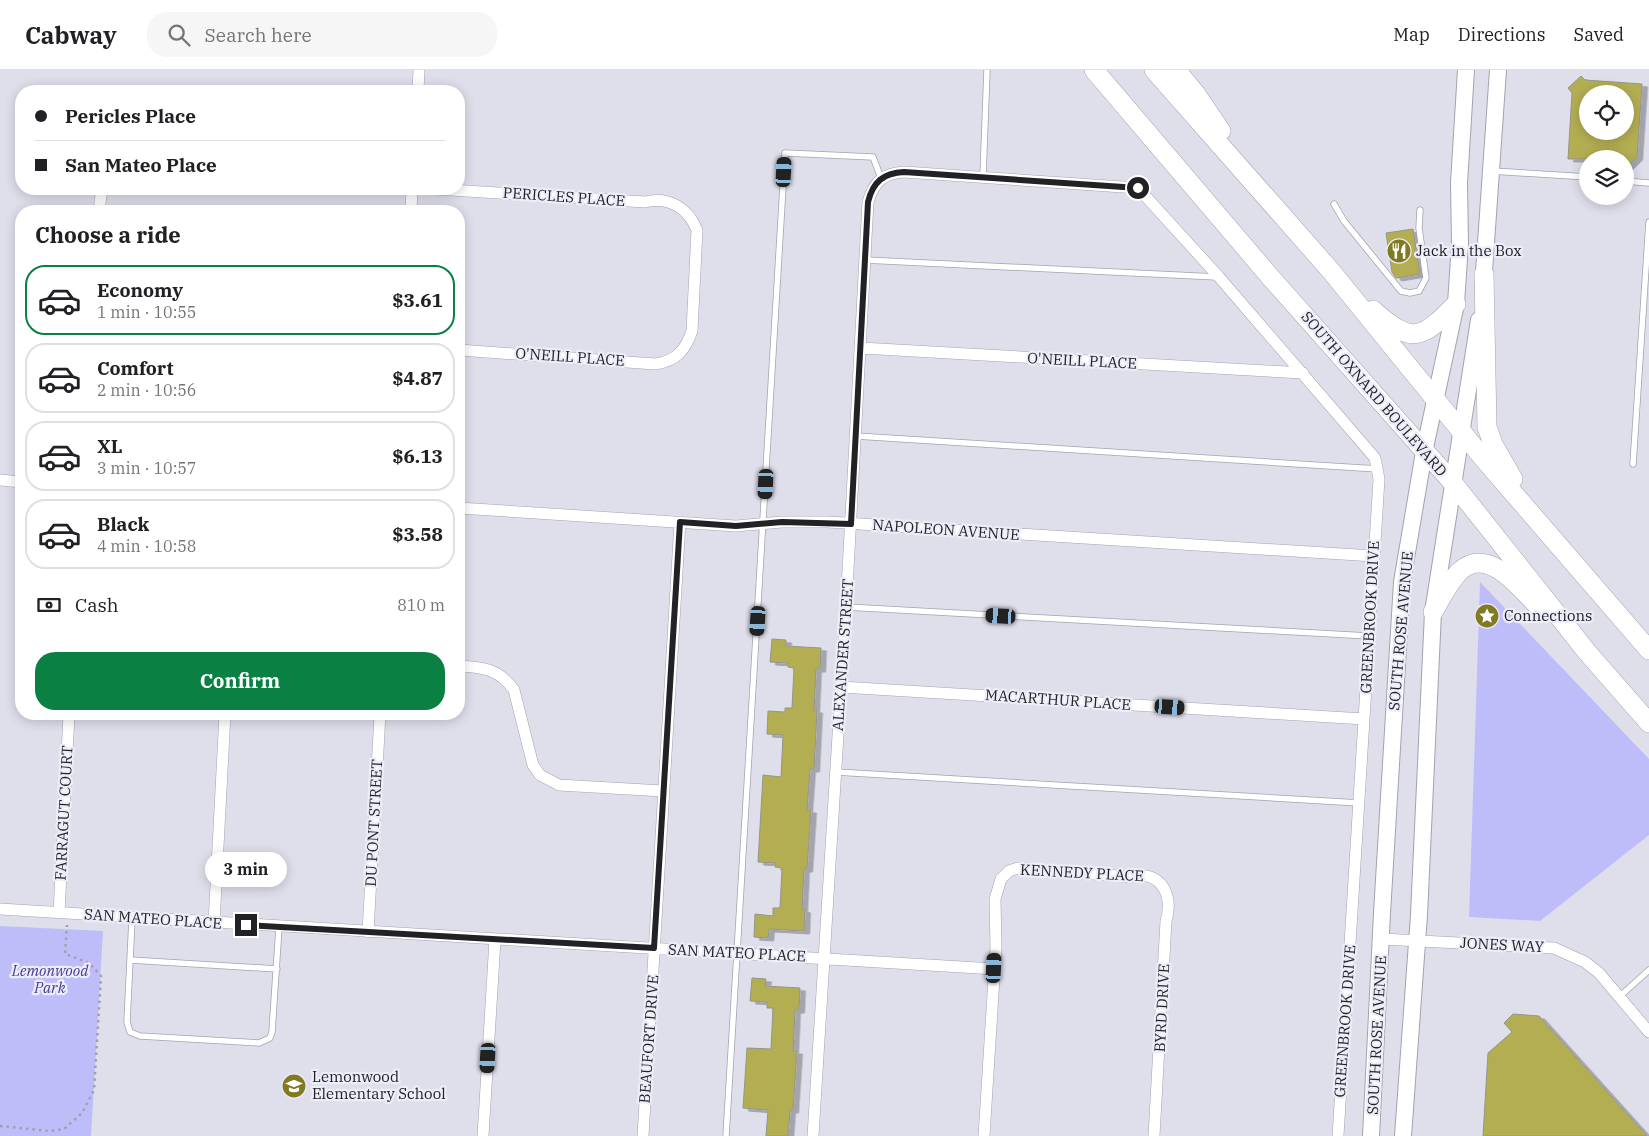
<!DOCTYPE html>
<html lang="en">
<head>
<meta charset="utf-8">
<style>
  body { margin:0; font-family:"IBM Plex Serif",serif; background:#f6f6f6; color:#202124; height:100vh; display:flex; flex-direction:column; font-size:19px; white-space:nowrap }
  * { box-sizing:border-box; margin:0 }
  p { font-size:16px; color:#757577 }
  .icon { flex:none; width:28px; height:28px; fill:none; stroke:currentColor; stroke-width:2; stroke-linecap:round; stroke-linejoin:round }
  .map { position:relative; flex:1; overflow:hidden }
  .panel { position:absolute; left:15px; top:135px; width:450px; height:515px; display:flex; flex-direction:column; background:#fff; border-radius:20px; box-shadow:0 2px 12px #0003 }
  .panel>* { flex:none }
  .top-card { position:absolute; left:15px; top:15px; width:450px; height:110px; border-radius:20px; box-shadow:0 2px 12px #0003; display:grid; align-content:center; height:110px; padding:0 20px; background:#fff }
  .controls { position:absolute; left:1579px; top:15px; display:grid; gap:10px }
  .controls a { display:grid; place-items:center; width:55px; height:55px; border-radius:50%; background:#fff; box-shadow:0 2px 12px #0003; font-size:25px }
  .end { position:absolute; width:22px; height:22px; margin:-11px; border:6px solid #222226; background:#fff; box-shadow:0 0 0 2px #fff }
  .from { border-radius:50% }
  .bubble { position:absolute; height:35px; border-radius:18px; background:#fff; box-shadow:0 2px 12px #0003; font-size:16px; font-weight:700; line-height:35px; text-align:center }
  .car { position:absolute; width:15px; height:30px; margin:-15px -8px; border-radius:6px; box-shadow:0 0 4px 1px #0007; background:linear-gradient(#222 24%,#8ab4d8 0 40%,#222 0 76%,#8ab4d8 0 86%,#222 0) }
  .top-card b { display:flex; align-items:center; gap:18px; height:48px; font-size:19px }
  .top-card b+b { border-top:1px solid #e0e0e0 }
  .top-card i { width:12px; height:12px; background:#202124 }
  ul { padding:0; list-style:none }
  li { display:flex; align-items:center; gap:15px; height:70px; margin:0 10px 8px; padding:0 10px; border:2px solid #e0e0e0; border-radius:20px }
  li div { flex:1 }
  li b { display:block; font-size:19px }
  li em { font-style:normal; font-weight:700 }
  li.current { border-color:#0b8043 }
  li>.icon { width:45px; height:45px; stroke-width:1.5 }
  h2 { padding:0 20px; font-size:22px; line-height:60px }
  .pay { display:flex; align-items:center; gap:12px; height:55px; padding:0 20px; font-size:19px }
  .pay p { margin-inline-start:auto }
  .cta { display:flex; gap:10px; margin-top:auto; padding:10px 20px }
  .cta a { flex:1; height:58px; border-radius:20px; background:#0b8043; color:#fff; font-size:20px; font-weight:700; line-height:58px; text-align:center }
  header { display:flex; align-items:center; gap:30px; box-sizing:border-box; height:70px; padding:0 25px; background:#fff; border-bottom:1px solid #e0e0e0 }
  header strong { font-size:24px }
  nav { display:flex; gap:28px; margin-inline-start:auto; font-size:18px }
  .search { width:350px; height:45px; background:#f6f6f6; display:flex; align-items:center; gap:12px; box-sizing:border-box; padding:0 18px; border-radius:20px; color:#757577; font-size:19px }
  .map>svg:first-child { display:block }
  .green { fill:#bebdfa }
  .building { fill:#b4ae53; stroke:#959589; fill-rule:evenodd; filter:url(#shadow) }
  .lines { fill:none; stroke-linecap:round; stroke-linejoin:round }
  .lane-casing { stroke:#a3a3af; stroke-width:7 }
  .street-casing { stroke:#a3a3af; stroke-width:12 }
  .secondary-casing { stroke:#a3a3af; stroke-width:18 }
  .primary-casing { stroke:#a3a3af; stroke-width:20 }
  .path { stroke:#a0a0aa; stroke-width:2.5; stroke-dasharray:2.5 4; stroke-linecap:butt }
  .lane { stroke:#fff; stroke-width:5.5 }
  .street { stroke:#fff; stroke-width:11 }
  .secondary { stroke:#fff; stroke-width:16 }
  .primary { stroke:#fff; stroke-width:19 }
  .route { stroke:#222226; stroke-width:6 }
  .labels { text-anchor:middle; stroke-width:4.5; stroke-linejoin:round; paint-order:stroke }
  .street-label { font-size:15px; fill:#222226; stroke:#ecedf9 }
  .poi-label { font-size:15px; fill:#222226; stroke:#ecedf9; text-anchor:start }
  .park-label { font-size:15px; font-style:italic; fill:#473a95; stroke:#ecedf9 }
</style>
</head>
<body>
<header>
<strong>Cabway</strong>
<div class="search"><svg class="icon" aria-label="search" viewBox="0 0 24 24"><circle cx="10" cy="10" r="6"/><path d="M15 15l6 6"/></svg>Search here</div>
<nav><a>Map</a><a>Directions</a><a>Saved</a></nav>
</header>
<div class="map">
<svg width="1649" height="1066" viewBox="0 0 1649 1066">
  <defs>
    <filter id="shadow"><feDropShadow dx="5.5" dy="3" stdDeviation="0" flood-color="#0004"/></filter>
  </defs>
  <rect width="100%" height="100%" fill="#dfdfec"/>
  <!-- green -->
  <path class="green" d="M1480 512 1649 689V765L1540 851 1469 847Z
    M0 856 103 861 91 1066H0Z"/>
  <!-- building -->
  <path class="building" d="M1581 6 1585 10 1642 14 1637 87 1625 99V89H1568L1572 23 1568 18ZM1588 24H1625V61H1588Z
    M1413 159 1420 204 1396 208 1392 202 1386 163Z
    M772 569 786 570V576L821 578 820 599H816L814 640H817L814 699H810L807 740H811L807 799H804L802 839 805 840 804 861 769 859 768 868 754 867 755 844 773 846V838H780L782 798 775 797 776 793 758 792 763 705 781 707 783 665 767 664 768 641 785 642V638H792L794 598 788 597V593L770 592Z
    M752 908 766 909 765 916 800 918 799 940H795L793 981H797L793 1040H790L788 1066H766L768 1040 743 1038 747 978 771 979 773 938H767V932L750 931Z
    M1513 944 1539 946 1647 1066H1483L1488 983 1512 962 1504 953Z"/>
  <g class="lines">
    <defs>
      <path id="lane" d="M1492 101 1588 107
        M983 106 987 0
        M1625 111 1649 113
        M1334 134 1344 151 1401 221 1410 223 1419 221 1426 208 1419 158 1420 140
        M865 190 1217 207
        M856 366 1378 399
        M1633 394 1649 152
        M846 537 1369 566
        M836 702 1359 733
        M132 849 127 952 130 962 140 966 259 973 270 968 272 962 279 857
        M130 890 277 899
        M1619 927 1649 900
        M726 1066 785 83 873 87 881 108"/>
      <path id="street" d="M418 21 419 0
        M435 119 645 132C669 126 688 138 697 160L692 261C685 281 676 291 655 294L459 280
        M99 141 101 125 104 119
        M411 141 412 119
        M861 278 1303 303
        M0 410 21 412
        M459 438 736 456 782 452H828L1374 486
        M459 596C483 597 499 599 514 620L533 695 540 705 559 715 663 721
        M841 617 1364 649
        M0 839 995 899
        M59 843 69 644
        M214 853 225 644
        M368 862 380 644
        M1382 869 1554 878 1585 892 1599 903 1649 962
        M483 1066 495 870
        M643 1066 680 452
        M813 1066 846 537 868 132C874 112 883 103 904 102L1138 118 1219 207 1375 388 1379 409 1338 1066
        M984 1066 996 877 995 829 1001 809 1009 801 1018 798 1131 807C1161 799 1174 826 1166 851L1154 1066"/>
      <path id="secondary" d="M1483 216 1498 0
        M1371 1066 1382 843 1402 512 1424 382 1456 234 1460 173 1459 113 1466 0
        M1403 1066 1419 845 1433 542 1479 250"/>
      <path id="primary" d="M1094 0 1272 209 1453 413 1587 582 1649 653
        M1154 0 1331 201 1483 388 1649 580
        M1176 0 1196 24 1221 61
        M1484 204 1487 357 1493 374 1513 409
        M1373 240C1412 275 1421 270 1456 234
        M1433 542C1441 529 1448 513 1459 502 1488 474 1520 519 1540 538"/>
    </defs>
    <!-- lane casing -->
    <use href="#lane" class="lane-casing"/>
    <!-- street casing -->
    <use href="#street" class="street-casing"/>
    <!-- secondary casing -->
    <use href="#secondary" class="secondary-casing"/>
    <!-- primary casing -->
    <use href="#primary" class="primary-casing"/>
    <!-- path -->
    <path class="path" d="M0 1056 49 1061 64 1059 82 1043 94 1020 101 906 89 893 65 884 67 855"/>
    <!-- lane -->
    <use href="#lane" class="lane"/>
    <!-- street -->
    <use href="#street" class="street"/>
    <!-- secondary -->
    <use href="#secondary" class="secondary"/>
    <!-- primary -->
    <use href="#primary" class="primary"/>
  </g>
  <g class="lines">
    <!-- route -->
    <path class="route" d="M246 855 654 878 680 452 736 456 782 452 851 454 868 132C873 112 883 103 904 102L1138 118"/>
  </g>
  <!-- icons -->
  <defs>
    <symbol id="restaurant-disc" viewBox="-11 -11 22 22"><circle r="9.5" fill="#817a20" stroke="#ecedf9"/><path d="M-5-6h1v4h1v-4h1v4h1v-4h1v5L-1.5 .5V6h-2V.5L-5-1ZM5-6V6H3V1.5H1.5Q1.5-4 5-6Z" fill="#fff"/></symbol>
    <symbol id="sight-disc" viewBox="-11 -11 22 22"><circle r="9.5" fill="#817a20" stroke="#ecedf9"/><path d="M0-6L1.8-2.2L6-1.7L2.9 1.2L3.7 5.4L0 3.3L-3.7 5.4L-2.9 1.2L-6-1.7L-1.8-2.2Z" fill="#fff"/></symbol>
    <symbol id="school-disc" viewBox="-11 -11 22 22"><circle r="9.5" fill="#817a20" stroke="#ecedf9"/><path d="M0-5L7-2L0 1L-7-2ZM-4 1L0 2.5L4 1V4Q0 6-4 4Z" fill="#fff"/></symbol>
  </defs>
  <g fill-rule="evenodd">
    <use href="#restaurant-disc" x="1385" y="167" width="28" height="28"/>
    <use href="#sight-disc" x="1473" y="532" width="28" height="28"/>
    <use href="#school-disc" x="280" y="1002" width="28" height="28"/>
  </g>
  <g class="labels">
    <!-- street labels -->
    <g class="street-label">
      <text transform="translate(564 127) rotate(4)" y="5">PERICLES PLACE</text>
      <text transform="translate(570 287) rotate(4)" y="5">O'NEILL PLACE</text>
      <text transform="translate(1082 291) rotate(3)" y="5">O'NEILL PLACE</text>
      <text transform="translate(1374 324) rotate(49)" y="5">SOUTH OXNARD BOULEVARD</text>
      <text transform="translate(946 460) rotate(4)" y="5">NAPOLEON AVENUE</text>
      <text transform="translate(1370 547) rotate(-87)" y="5">GREENBROOK DRIVE</text>
      <text transform="translate(1401 561) rotate(-85)" y="5">SOUTH ROSE AVENUE</text>
      <text transform="translate(843 585) rotate(-86)" y="5">ALEXANDER STREET</text>
      <text transform="translate(1058 630) rotate(4)" y="5">MACARTHUR PLACE</text>
      <text transform="translate(64 743) rotate(-87)" y="5">FARRAGUT COURT</text>
      <text transform="translate(374 753) rotate(-87)" y="5">DU PONT STREET</text>
      <text transform="translate(1082 803) rotate(3)" y="5">KENNEDY PLACE</text>
      <text transform="translate(153 849) rotate(4)" y="5">SAN MATEO PLACE</text>
      <text transform="translate(1502 875) rotate(3)" y="5">JONES WAY</text>
      <text transform="translate(737 883) rotate(3)" y="5">SAN MATEO PLACE</text>
      <text transform="translate(1162 938) rotate(-87)" y="5">BYRD DRIVE</text>
      <text transform="translate(1345 951) rotate(-86)" y="5">GREENBROOK DRIVE</text>
      <text transform="translate(1377 965) rotate(-87)" y="5">SOUTH ROSE AVENUE</text>
      <text transform="translate(649 969) rotate(-86)" y="5">BEAUFORT DRIVE</text>
    </g>
    <!-- poi labels -->
    <g class="poi-label">
      <text x="1416" y="186">Jack in the Box</text>
      <text x="1504" y="551">Connections</text>
      <text x="312" y="1012">Lemonwood<tspan x="312" dy="17">Elementary School</tspan></text>
    </g>
    <!-- park labels -->
    <g class="park-label">
      <text x="50" y="906">Lemonwood<tspan x="50" dy="17">Park</tspan></text>
    </g>
  </g>
</svg>
<div class="controls">
<a><svg class="icon" aria-label="locate" viewBox="0 0 24 24"><circle cx="12" cy="12" r="6"/><path d="M12 2v4M12 18v4M2 12h4M18 12h4"/></svg></a>
<a><svg class="icon" aria-label="layers" viewBox="0 0 24 24"><path d="M12 4l9 5-9 5-9-5zM3 14l9 5 9-5"/></svg></a>
</div>
<i class="end from" style="left:1138px;top:118px"></i>
<i class="end" style="left:246px;top:855px"></i>
<div class="bubble" style="left:205px;top:782px;width:82px">3 min</div>
<i class="car" style="left:784px;top:102px;rotate:3deg"></i>
<i class="car" style="left:766px;top:414px;rotate:183deg"></i>
<i class="car" style="left:1001px;top:546px;rotate:273deg"></i>
<i class="car" style="left:758px;top:551px;rotate:184deg"></i>
<i class="car" style="left:1170px;top:637px;rotate:94deg"></i>
<i class="car" style="left:994px;top:898px;rotate:3deg"></i>
<i class="car" style="left:488px;top:988px;rotate:183deg"></i>
<div class="top-card">
<b><i class="from"></i>Pericles Place</b>
<b><i></i>San Mateo Place</b>
</div>
<section class="panel">
<h2>Choose a ride</h2>
<ul>
<li class="current"><svg class="icon" aria-label="car" viewBox="0 0 24 24"><path d="M5 17H2v-5l4-1 3-4h7l3 4 3 1v5h-3M9 17h6M6 11h13"/><circle cx="7" cy="17" r="2"/><circle cx="17" cy="17" r="2"/></svg><div><b>Economy</b><p>1 min · 10:55</p></div><em>$3.61</em></li>
<li><svg class="icon" aria-label="car" viewBox="0 0 24 24"><path d="M5 17H2v-5l4-1 3-4h7l3 4 3 1v5h-3M9 17h6M6 11h13"/><circle cx="7" cy="17" r="2"/><circle cx="17" cy="17" r="2"/></svg><div><b>Comfort</b><p>2 min · 10:56</p></div><em>$4.87</em></li>
<li><svg class="icon" aria-label="car" viewBox="0 0 24 24"><path d="M5 17H2v-5l4-1 3-4h7l3 4 3 1v5h-3M9 17h6M6 11h13"/><circle cx="7" cy="17" r="2"/><circle cx="17" cy="17" r="2"/></svg><div><b>XL</b><p>3 min · 10:57</p></div><em>$6.13</em></li>
<li><svg class="icon" aria-label="car" viewBox="0 0 24 24"><path d="M5 17H2v-5l4-1 3-4h7l3 4 3 1v5h-3M9 17h6M6 11h13"/><circle cx="7" cy="17" r="2"/><circle cx="17" cy="17" r="2"/></svg><div><b>Black</b><p>4 min · 10:58</p></div><em>$3.58</em></li>
</ul>
<div class="pay"><svg class="icon" aria-label="cash" viewBox="0 0 24 24"><path d="M3 7h18v10H3z"/><circle cx="12" cy="12" r="2"/></svg>Cash<p>810 m</p></div>
<div class="cta"><a>Confirm</a></div>
</section>
</div>
</body>
</html>
